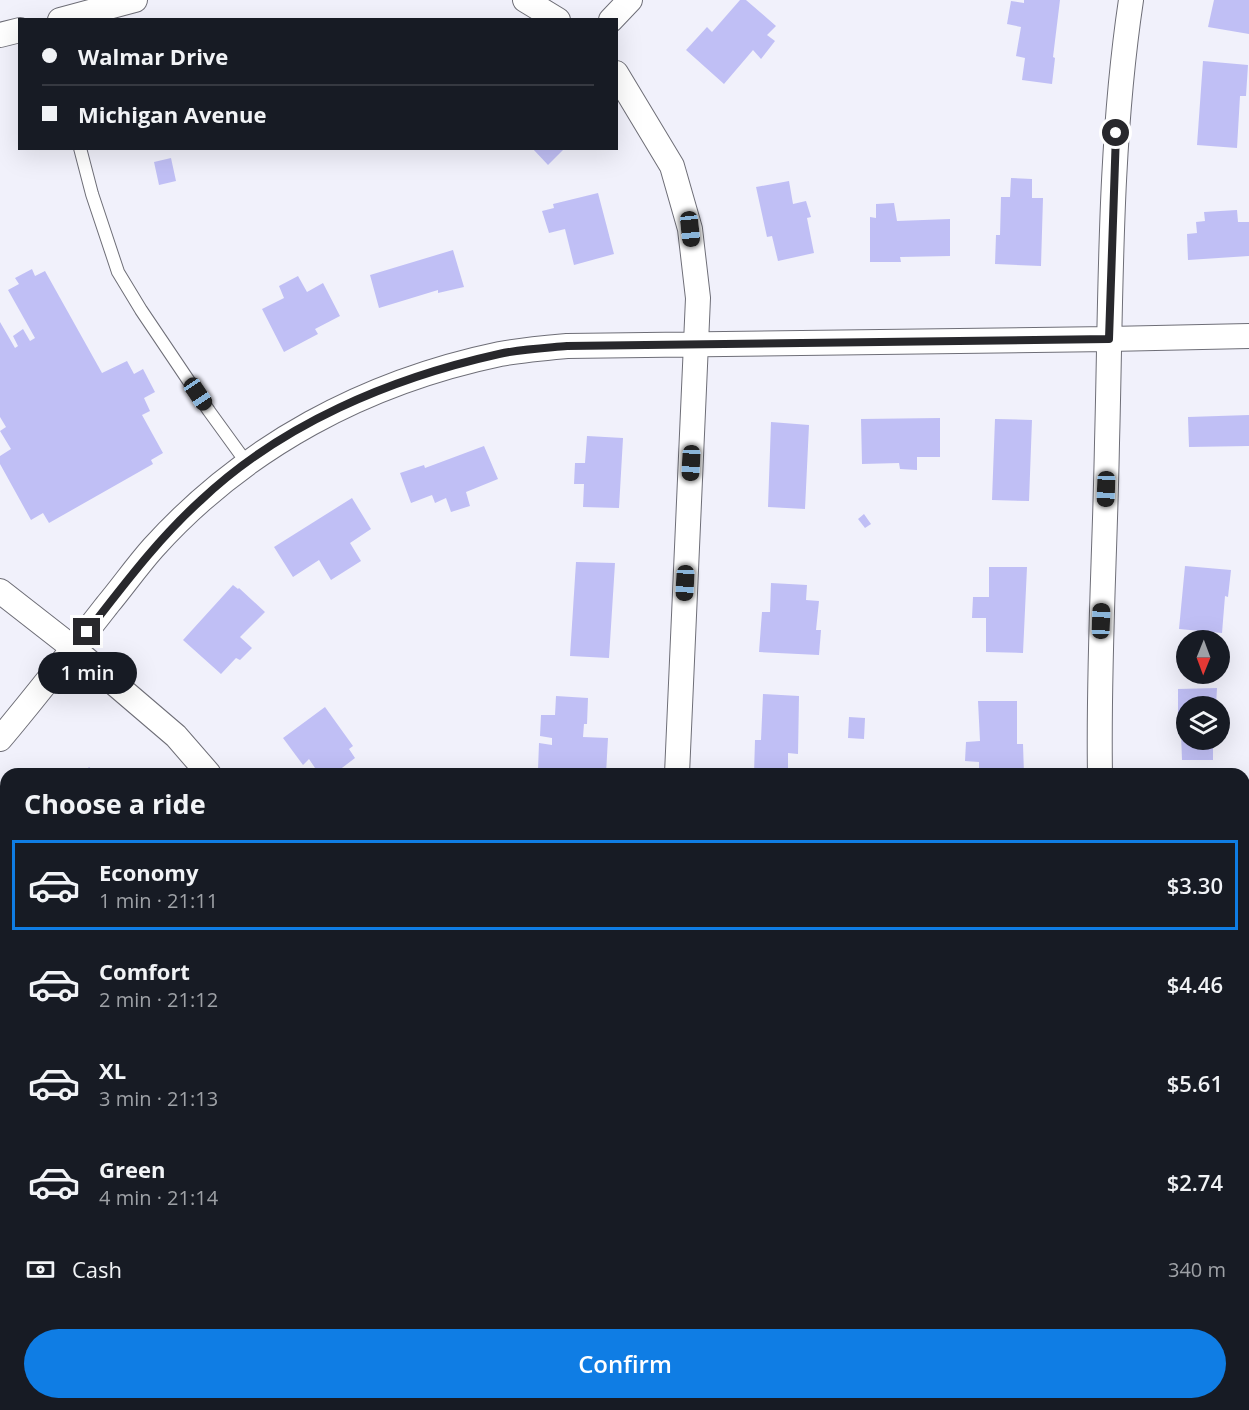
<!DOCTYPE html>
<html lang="en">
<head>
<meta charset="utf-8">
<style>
  body { margin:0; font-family:"Open Sans",sans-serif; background:#20242c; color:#f1f3f6; height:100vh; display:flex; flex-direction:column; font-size:22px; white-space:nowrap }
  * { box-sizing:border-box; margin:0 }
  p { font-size:20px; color:#9ea1a6 }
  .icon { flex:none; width:33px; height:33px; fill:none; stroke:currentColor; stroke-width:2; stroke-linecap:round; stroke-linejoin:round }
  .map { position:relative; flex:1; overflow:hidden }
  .side { position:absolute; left:0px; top:768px; width:1250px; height:642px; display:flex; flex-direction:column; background:#171b24; border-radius:18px 18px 0 0; box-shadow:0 6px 24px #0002 }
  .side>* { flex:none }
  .top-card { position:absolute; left:18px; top:18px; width:600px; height:132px; border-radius:0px; box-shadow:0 6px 24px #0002; display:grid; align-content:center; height:132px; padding:0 24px; background:#171b24 }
  .needle { width:39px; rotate:181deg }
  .fabs { position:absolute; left:1176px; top:630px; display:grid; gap:12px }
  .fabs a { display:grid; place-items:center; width:54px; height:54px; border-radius:50%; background:#171b24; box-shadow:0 6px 24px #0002; font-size:30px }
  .end { position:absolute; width:27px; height:27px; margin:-14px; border:8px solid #28282c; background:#fff; box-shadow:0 0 0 3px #fff }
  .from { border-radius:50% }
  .bubble { position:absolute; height:42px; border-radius:21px; background:#171b24; box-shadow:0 6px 24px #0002; font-size:20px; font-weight:600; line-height:42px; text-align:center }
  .car { position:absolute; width:18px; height:36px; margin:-18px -9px; border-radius:8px; box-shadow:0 0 4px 2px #0007; background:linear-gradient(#222 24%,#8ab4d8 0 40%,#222 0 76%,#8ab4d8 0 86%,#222 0) }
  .top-card b { display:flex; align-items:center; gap:21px; height:57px; font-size:22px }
  .top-card b+b { border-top:2px solid #363941 }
  .top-card i { width:15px; height:15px; background:#f1f3f6 }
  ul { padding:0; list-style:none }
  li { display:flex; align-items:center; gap:18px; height:90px; margin:0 12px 9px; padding:0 12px; border:3px solid transparent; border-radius:0px }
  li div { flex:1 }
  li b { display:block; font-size:22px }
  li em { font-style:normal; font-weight:600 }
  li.selected { border-color:#0f7de4 }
  li>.icon { width:54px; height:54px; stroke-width:1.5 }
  h2 { padding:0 24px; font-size:27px; line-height:72px }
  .pay { display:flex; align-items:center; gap:15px; height:66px; padding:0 24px; font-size:22px }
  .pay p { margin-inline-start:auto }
  .action { display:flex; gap:12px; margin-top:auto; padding:12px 24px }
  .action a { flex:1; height:69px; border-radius:36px; background:#0f7de4; color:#fff; font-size:24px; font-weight:600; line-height:69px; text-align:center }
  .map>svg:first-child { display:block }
  .building { fill:#c0bff5 }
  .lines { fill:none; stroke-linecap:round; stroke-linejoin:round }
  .service-casing { stroke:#6e6e77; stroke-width:14 }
  .minor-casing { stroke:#6e6e77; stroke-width:26 }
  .service { stroke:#fff; stroke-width:12 }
  .minor { stroke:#fff; stroke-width:24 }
  .route { stroke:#28282c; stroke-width:8 }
</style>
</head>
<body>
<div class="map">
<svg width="1249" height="1410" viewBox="0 0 1249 1410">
  <rect width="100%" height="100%" fill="#f1f1fb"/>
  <!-- building -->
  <path class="building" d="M740 0H746L776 26 767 35 775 41 761 59 753 50 724 84 686 50 707 27 712 32Z
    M1024 0H1060L1053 57 1055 58 1052 84 1022 80 1025 58 1016 56 1021 27 1007 24 1011 1 1024 3Z
    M1214 0H1249V34L1208 27Z
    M1203 61 1248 65 1246 96H1240L1237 148 1197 145Z
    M532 148H565L548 165Z
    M171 158 176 181 159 185 154 162Z
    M1011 178 1032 179V198H1043L1041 266 995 264 996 235H1000L1001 197H1010Z
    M789 181 793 204 806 201 811 217 807 218 814 253 778 261 772 236 767 237 756 187Z
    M598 193 614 254 574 265 565 229 549 233 542 211 554 208 553 204Z
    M894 203 897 221 950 219V256L900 257 901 262H870V217L876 218V204Z
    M1237 210 1238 222H1249V256L1188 260 1187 234 1197 233 1196 222 1205 221 1204 212Z
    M453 250 464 287 438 293V290L379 308 370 275Z
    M32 269 35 276 45 271 102 373 127 361 134 374 143 369 155 392 144 398 150 411 142 415 163 453 151 460 153 464 49 523 43 513 31 520 0 464V456L11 449 0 431 6 427 0 417V322L15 348 18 346 13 336 23 329 30 341 35 338 8 290 19 284 15 278Z
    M298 276 307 292 323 283 340 316 315 329 318 334 284 352 262 309 284 298 279 286Z
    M1249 415V446L1189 447 1188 417Z
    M940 418V457H917V470L900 469 899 463 862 464 861 419Z
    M995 419 1032 420 1029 501 992 500Z
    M771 422 809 425 805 509 768 507Z
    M587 436 623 438 619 508 583 507 584 484H574L575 463H585Z
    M484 446 498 479 466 492 470 506 451 512 446 498 435 503 432 495 411 503 400 473 424 465 425 468Z
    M352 498 371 529 350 543 361 561 331 580 319 560 293 577 274 547Z
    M864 514 871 524 865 528 858 519Z
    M576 562 615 563 609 658 570 656Z
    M1185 566 1231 570 1228 597 1225 596 1222 633 1179 629Z
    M989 567H1027L1023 653 986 652V618H972L973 597H989Z
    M771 583 807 585 806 600 819 601 816 630H821L819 655 759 652 762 612H770Z
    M233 585 238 589 239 588 265 612 240 637 252 648 240 660 236 658 221 674 183 640Z
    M1217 688 1216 706H1186V740H1213V760H1182L1181 734H1178V689Z
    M763 694 799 696 798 754 788 753V774H754L755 740H761Z
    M556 696 588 698 587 724H584L583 737 608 738 606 774 538 770 539 743 552 745V738L540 736 541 715H555Z
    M978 701H1017V744H1023L1024 774H979V762L965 761 966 742 980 741Z
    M325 707 353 746 349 749 355 758 334 774H319L309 759 303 765 283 738Z
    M849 717 865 718 864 739 848 738Z
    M89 767 98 774H82Z
    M1244 1250H1249V1289H1244Z
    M318 1404H361L360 1410H317Z
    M720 1404H766V1410H720Z
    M542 1405 577 1406V1410H542Z"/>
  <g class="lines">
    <defs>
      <path id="service" d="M80 148 92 194 118 272 141 310 209 411 246 462"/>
      <path id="minor" d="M525 0 558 20
        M60 20 135 0
        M611 20 630 0
        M0 35 20 30
        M616 73 672 166 690 229 698 298 677 774
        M0 591 73 648 176 736 209 774
        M0 739C37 695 72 650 108 604 123 586 137 566 153 548 245 446 366 382 500 354 522 350 545 348 567 346L1109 339 1249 336
        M1100 774C1098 664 1105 554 1107 443 1111 295 1109 147 1131 0
        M1244 1173 1249 1174
        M0 1253 6 1250
        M1113 1404V1410
        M235 1410 236 1404
        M647 1410V1404"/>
    </defs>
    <!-- service casing -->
    <use href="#service" class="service-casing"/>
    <!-- minor casing -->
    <use href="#minor" class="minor-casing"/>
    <!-- service -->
    <use href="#service" class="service"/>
    <!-- minor -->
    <use href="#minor" class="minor"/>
  </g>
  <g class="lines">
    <!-- route -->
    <path class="route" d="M87 632C123 586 157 540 200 501 281 424 391 378 499 354 521 349 545 348 567 346L1109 339 1116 133"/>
  </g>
</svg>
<div class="fabs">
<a><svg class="needle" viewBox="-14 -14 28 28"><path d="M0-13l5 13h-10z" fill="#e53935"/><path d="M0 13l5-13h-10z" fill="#9ea1a6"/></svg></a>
<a><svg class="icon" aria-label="layers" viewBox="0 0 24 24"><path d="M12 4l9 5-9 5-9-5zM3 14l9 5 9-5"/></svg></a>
</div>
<i class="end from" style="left:1116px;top:133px"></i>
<i class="end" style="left:87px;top:632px"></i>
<div class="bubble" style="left:38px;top:652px;width:99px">1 min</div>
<i class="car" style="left:690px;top:229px;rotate:174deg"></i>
<i class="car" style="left:198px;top:394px;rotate:146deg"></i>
<i class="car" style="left:691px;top:463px;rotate:183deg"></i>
<i class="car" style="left:1106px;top:489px;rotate:182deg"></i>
<i class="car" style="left:685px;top:583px;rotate:183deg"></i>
<i class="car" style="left:1101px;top:621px;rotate:2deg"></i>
<div class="top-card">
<b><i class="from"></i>Walmar Drive</b>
<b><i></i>Michigan Avenue</b>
</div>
<section class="side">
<h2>Choose a ride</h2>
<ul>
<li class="selected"><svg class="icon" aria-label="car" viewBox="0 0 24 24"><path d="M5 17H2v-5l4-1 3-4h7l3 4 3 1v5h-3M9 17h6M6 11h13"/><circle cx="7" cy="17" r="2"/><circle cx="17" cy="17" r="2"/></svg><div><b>Economy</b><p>1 min · 21:11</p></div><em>$3.30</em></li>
<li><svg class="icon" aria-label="car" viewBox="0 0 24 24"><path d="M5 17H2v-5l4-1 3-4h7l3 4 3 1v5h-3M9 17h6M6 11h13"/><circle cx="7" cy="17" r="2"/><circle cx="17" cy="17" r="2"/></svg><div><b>Comfort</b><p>2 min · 21:12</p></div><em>$4.46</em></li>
<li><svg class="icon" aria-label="car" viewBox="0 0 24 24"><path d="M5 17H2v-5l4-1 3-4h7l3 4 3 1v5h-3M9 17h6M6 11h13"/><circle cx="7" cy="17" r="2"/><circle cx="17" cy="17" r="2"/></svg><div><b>XL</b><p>3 min · 21:13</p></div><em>$5.61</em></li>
<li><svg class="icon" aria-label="car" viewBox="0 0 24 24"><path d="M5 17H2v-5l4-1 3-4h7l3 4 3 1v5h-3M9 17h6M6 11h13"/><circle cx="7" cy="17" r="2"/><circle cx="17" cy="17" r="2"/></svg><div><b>Green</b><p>4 min · 21:14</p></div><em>$2.74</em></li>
</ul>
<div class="pay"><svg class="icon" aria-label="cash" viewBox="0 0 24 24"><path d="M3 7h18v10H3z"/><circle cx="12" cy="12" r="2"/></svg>Cash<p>340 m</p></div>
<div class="action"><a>Confirm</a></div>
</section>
</div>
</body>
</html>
